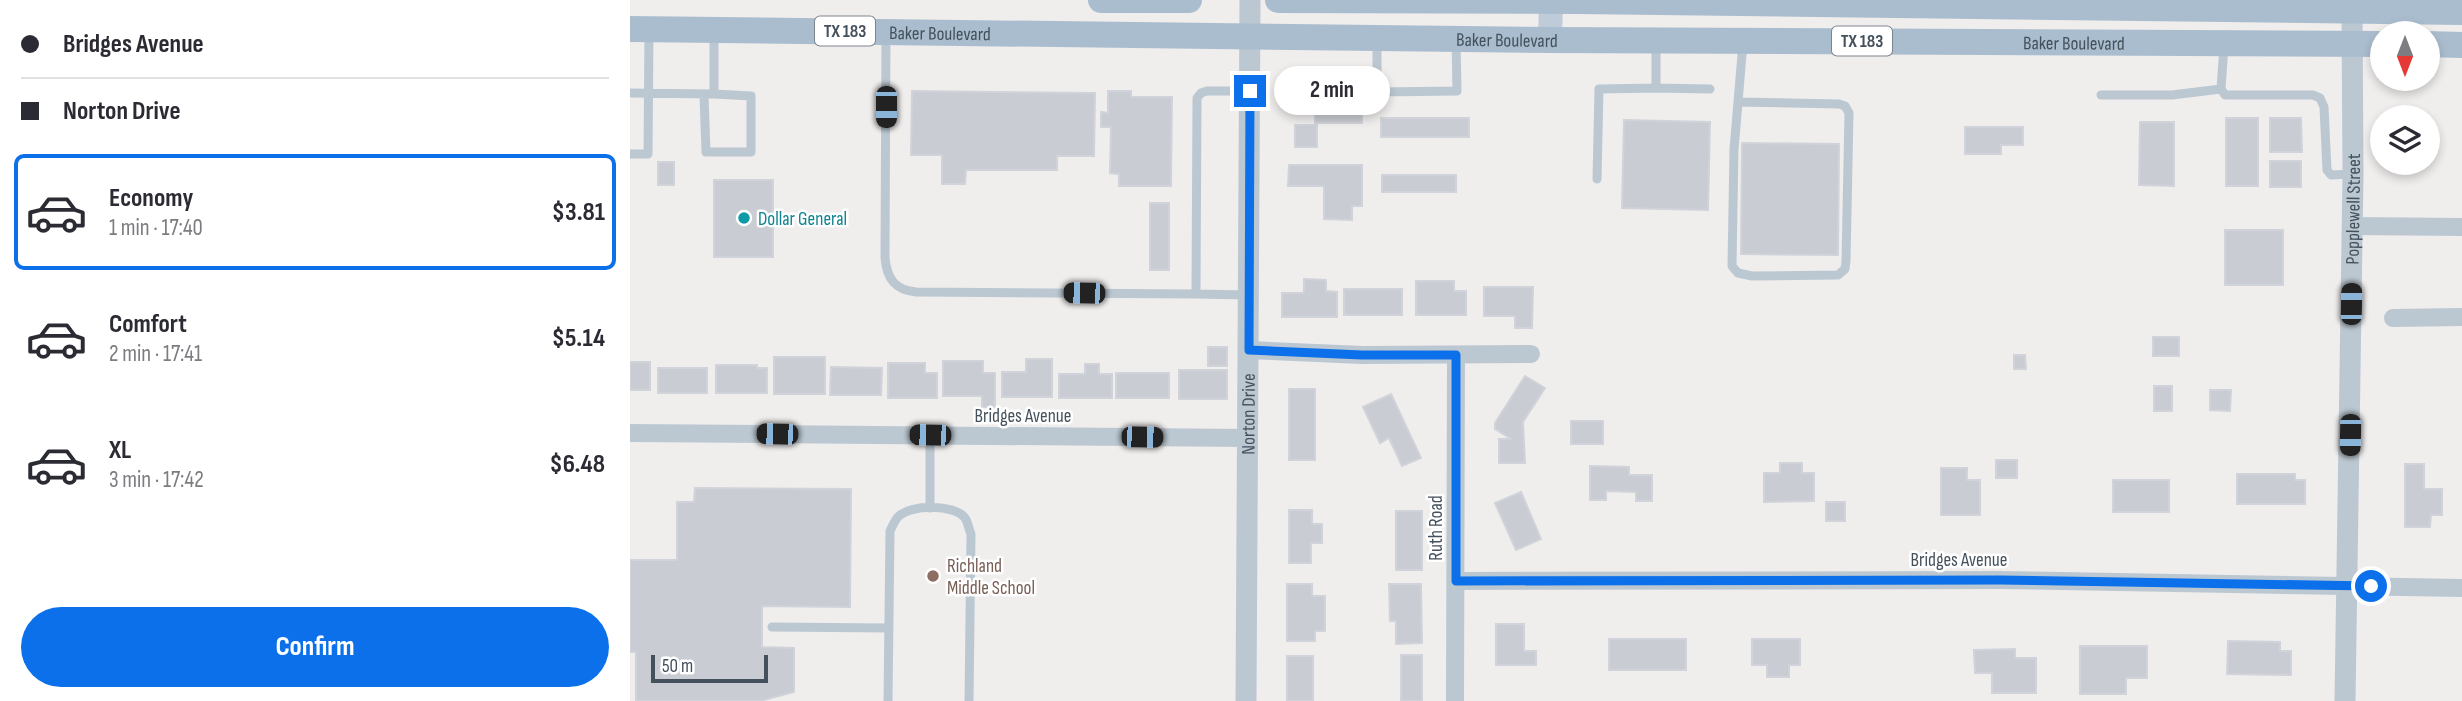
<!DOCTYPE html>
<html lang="en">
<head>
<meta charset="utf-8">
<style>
  body { margin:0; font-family:"Sofia Sans Condensed",sans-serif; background:#f2f2f3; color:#2b2b33; height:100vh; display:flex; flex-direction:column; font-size:26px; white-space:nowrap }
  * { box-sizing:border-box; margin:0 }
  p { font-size:23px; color:#7c7c81 }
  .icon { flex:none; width:38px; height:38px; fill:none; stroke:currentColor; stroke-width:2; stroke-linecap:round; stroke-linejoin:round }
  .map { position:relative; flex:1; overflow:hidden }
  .drawer { display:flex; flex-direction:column; background:#fff; width:630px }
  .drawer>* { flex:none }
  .banner { display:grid; align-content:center; height:154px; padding:0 21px; background:#fff }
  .needle { width:46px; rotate:180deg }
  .tools { position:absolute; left:1740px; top:21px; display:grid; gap:14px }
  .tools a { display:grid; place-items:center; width:70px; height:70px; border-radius:50%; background:#fff; box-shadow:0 4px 10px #0003; font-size:35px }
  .scale { position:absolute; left:21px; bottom:18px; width:117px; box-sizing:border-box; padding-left:7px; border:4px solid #44515c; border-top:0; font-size:19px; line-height:24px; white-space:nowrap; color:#44515c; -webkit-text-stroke:5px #fff; paint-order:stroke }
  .end { position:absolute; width:32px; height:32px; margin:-16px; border:9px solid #0c70ea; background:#fff; box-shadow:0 0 0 4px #fff }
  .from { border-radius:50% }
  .bubble { position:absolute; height:49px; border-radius:24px; background:#fff; box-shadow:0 4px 10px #0003; font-size:23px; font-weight:700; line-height:49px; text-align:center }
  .car { position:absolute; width:21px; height:42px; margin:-21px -10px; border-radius:9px; box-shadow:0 0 5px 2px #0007; background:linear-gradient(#222 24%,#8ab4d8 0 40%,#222 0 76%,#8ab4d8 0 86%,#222 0) }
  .banner b { display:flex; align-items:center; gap:24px; height:66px; font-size:26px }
  .banner b+b { border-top:2px solid #e1e1e2 }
  .banner i { width:18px; height:18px; background:#2b2b33 }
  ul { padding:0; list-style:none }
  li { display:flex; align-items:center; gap:21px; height:116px; margin:0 14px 10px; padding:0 7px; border:4px solid transparent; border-radius:10px }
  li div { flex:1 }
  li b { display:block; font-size:26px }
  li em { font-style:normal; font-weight:700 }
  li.active { border-color:#0c70ea }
  li>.icon { width:63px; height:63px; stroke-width:1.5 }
  .primary-button { display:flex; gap:14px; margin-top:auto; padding:14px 21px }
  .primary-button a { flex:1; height:80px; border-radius:42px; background:#0c70ea; color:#fff; font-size:28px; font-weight:700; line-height:80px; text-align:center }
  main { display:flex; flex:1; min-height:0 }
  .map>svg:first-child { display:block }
  .building { fill:#c9ccd2; stroke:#d0d3d9; stroke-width:2 }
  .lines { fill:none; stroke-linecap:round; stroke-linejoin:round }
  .service { stroke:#bcc8d1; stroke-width:9 }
  .minor { stroke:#bcc8d1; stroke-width:18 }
  .tertiary { stroke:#bcc8d1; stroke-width:21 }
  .secondary { stroke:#becbd8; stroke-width:24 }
  .primary { stroke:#aabdce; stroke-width:26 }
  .route { stroke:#0c70ea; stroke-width:9 }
  .culture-dot { fill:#0f9aa8; stroke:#fff; stroke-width:2.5 }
  .education-dot { fill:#8d6e63; stroke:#fff; stroke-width:2.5 }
  .labels { text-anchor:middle; stroke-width:5; stroke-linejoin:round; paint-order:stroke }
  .shield { fill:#fff; stroke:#7c858d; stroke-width:2 }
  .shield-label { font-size:18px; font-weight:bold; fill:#44515c }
  .street-label { font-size:19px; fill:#44515c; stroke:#fff }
  .culture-label { font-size:19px; fill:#0d838f; stroke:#fff; text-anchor:start }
  .education-label { font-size:19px; fill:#785e54; stroke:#fff; text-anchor:start }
</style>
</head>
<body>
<main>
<section class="drawer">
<div class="banner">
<b><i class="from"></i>Bridges Avenue</b>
<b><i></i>Norton Drive</b>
</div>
<ul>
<li class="active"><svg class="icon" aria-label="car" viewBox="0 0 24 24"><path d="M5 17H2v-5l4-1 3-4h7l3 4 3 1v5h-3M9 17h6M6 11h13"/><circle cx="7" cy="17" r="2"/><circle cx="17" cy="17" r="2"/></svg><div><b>Economy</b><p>1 min · 17:40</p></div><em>$3.81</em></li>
<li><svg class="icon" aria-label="car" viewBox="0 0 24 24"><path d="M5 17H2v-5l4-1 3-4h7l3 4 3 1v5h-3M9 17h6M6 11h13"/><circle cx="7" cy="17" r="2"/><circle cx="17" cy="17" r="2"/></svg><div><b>Comfort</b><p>2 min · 17:41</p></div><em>$5.14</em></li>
<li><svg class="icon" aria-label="car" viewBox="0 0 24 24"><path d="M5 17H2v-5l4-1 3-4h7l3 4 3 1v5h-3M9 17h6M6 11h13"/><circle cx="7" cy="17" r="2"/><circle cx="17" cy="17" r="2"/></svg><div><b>XL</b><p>3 min · 17:42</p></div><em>$6.48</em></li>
</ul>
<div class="primary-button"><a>Confirm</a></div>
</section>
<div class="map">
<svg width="1832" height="701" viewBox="0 0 1832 701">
  <rect width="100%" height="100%" fill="#f0eded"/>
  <!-- building -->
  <path class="building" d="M685 89H697V101H732V123H685Z
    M282 91 465 93 464 156H427V170H336L335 184H312V155H281Z
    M478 91H501V97H542L541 186H489V174L480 173 481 127H471V112L478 113Z
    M751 118H839V137H751Z
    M1596 118H1628V186H1596Z
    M1640 118H1671L1672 152H1640Z
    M994 120 1080 122 1078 210 992 208Z
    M1510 122H1544V186L1509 185Z
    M665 125H687V147H665Z
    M1335 127H1393V145H1371V154H1335Z
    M1112 143 1209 144 1208 255 1111 254Z
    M1640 161H1671V187H1640Z
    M28 162H44V185H28Z
    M659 165H732V206H722V220L694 219V186H658Z
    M752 175H826V192H752Z
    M84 180H143V257H84Z
    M520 203H539V270H520Z
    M1595 230H1653V285H1595Z
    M674 279 696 280V291L707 292V317H652V293H674Z
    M786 281H824V291H836V315H786Z
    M854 287H903L902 328H885V316H854Z
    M714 289H772V315H714Z
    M1523 337H1549V356H1523Z
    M578 347H597V366H578Z
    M1384 355H1395L1396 369H1384Z
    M144 357H195V394H144Z
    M396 359H422V397H372V372H396Z
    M313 361H353V373H365V407H352V396H313Z
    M0 362H20V390H0Z
    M258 363H295V373H307V398H258Z
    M455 364H469V374H482V398H429V374H455Z
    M86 365H127V368H137V393H86Z
    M201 367 252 368 251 395H200Z
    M28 368H77V393H28Z
    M549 370H597V399H549Z
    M486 373H539V398H486Z
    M895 376 915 388 893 422 895 463H869V439H881L865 429V423Z
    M1524 386H1542V411H1524Z
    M659 389H685V460H659Z
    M1580 390H1601L1600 411 1580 410Z
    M761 394 791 458 772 466 759 438 750 443 733 407Z
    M941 421H973V444H941Z
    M1366 460H1387V478H1366Z
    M1150 463H1172V473H1184V501L1134 502V473H1150Z
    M1775 464H1794V489H1812V515H1801L1800 527H1775Z
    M960 466 999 467V475H1022V501H1006V492L976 491V500H960Z
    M1311 468H1337V480H1350V515H1311Z
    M1607 474H1665V480H1675V504H1607Z
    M1483 480H1539V512H1483Z
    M65 488 221 489 220 607 132 606V647L164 648V692L130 701H6V652H0V560H47V502H64Z
    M891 492 911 539 886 550 865 503Z
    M1196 502H1215V521H1196Z
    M659 510H682V524H692V543H681V563H659Z
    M766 511H792V570H766Z
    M657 584H682V596H695V631H685V641H657Z
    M759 584H791L792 643 766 644V621H760Z
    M866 624H894V651H906V665H866Z
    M979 639H1056V670H979Z
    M1122 639H1170V665H1159V677H1137V665H1122Z
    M1598 641 1650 642V651H1661V675L1597 674Z
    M1450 646H1517V678H1496V694H1450Z
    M1385 649V658H1406V693H1362V673H1345L1344 650Z
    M771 655H792V701H771Z
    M657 656H683V701H657Z"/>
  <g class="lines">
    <!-- service -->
    <path class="service" d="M256 33 255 258C257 279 265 290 286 292L566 294
      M747 41V92L827 91 826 40
      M1594 46 1591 89 1595 95H1683L1690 98 1694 107 1697 170 1701 175 1723 174
      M1026 88 1080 89
      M0 93 84 94V32
      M74 95 76 152H121V96L84 94
      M1471 95H1542L1591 89
      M1109 102 1209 104 1215 106 1219 113 1216 261 1215 269 1208 275 1122 276 1108 273 1102 266 1104 149 1113 43
      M0 154H18L19 31
      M967 179 969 89 1026 88V42
      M618 295 566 294 567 98 571 93 577 91H619
      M300 435V508
      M142 627 259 628
      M258 701 260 531C262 527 265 520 268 517 280 504 325 504 335 518 338 522 339 530 341 534L339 701"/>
    <!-- minor -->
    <path class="minor" d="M1722 226 1832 227
      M1763 318 1832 317
      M619 350 732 355 901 354
      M0 433 618 438
      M826 581 1369 580 1832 588
      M825 701 826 355"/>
    <!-- tertiary -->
    <g class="tertiary">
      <path id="s1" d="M616 701 620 0"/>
      <path id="s2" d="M1715 701 1723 174 1722 11"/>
    </g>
    <!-- secondary -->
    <path class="secondary" d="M920 40 921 0"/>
    <!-- primary -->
    <g class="primary">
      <path d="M471 0H559"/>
      <path d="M648 0 948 1 1832 12"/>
      <path id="s3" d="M0 29 920 40 1752 44"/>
      <path d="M1797 44 1832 45"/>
    </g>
  </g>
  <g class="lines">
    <!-- route -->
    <path class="route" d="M620 91 619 350 732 355H826V581L1370 580 1741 586"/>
  </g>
  <!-- markers -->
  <circle class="culture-dot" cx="114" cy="218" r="7"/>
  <circle class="education-dot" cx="303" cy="576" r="7"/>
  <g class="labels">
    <!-- shield labels -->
    <g class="shield">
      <rect x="185" y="16.5" width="60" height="29" rx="5"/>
      <rect x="1202" y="26.5" width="60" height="29" rx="5"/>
    </g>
    <g class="shield-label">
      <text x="215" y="37">TX 183</text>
      <text x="1232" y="47">TX 183</text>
    </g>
    <!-- street labels -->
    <g class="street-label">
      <text dy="7" stroke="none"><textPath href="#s3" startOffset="310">Baker Boulevard</textPath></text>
      <text dy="7" stroke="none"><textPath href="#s3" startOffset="877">Baker Boulevard</textPath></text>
      <text dy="7" stroke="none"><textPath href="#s3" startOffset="1444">Baker Boulevard</textPath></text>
      <text dy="7" stroke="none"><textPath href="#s2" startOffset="492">Popplewell Street</textPath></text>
      <text dy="7" stroke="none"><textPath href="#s1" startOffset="287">Norton Drive</textPath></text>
      <text x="393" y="422">Bridges Avenue</text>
      <text transform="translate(805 528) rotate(-90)" y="7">Ruth Road</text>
      <text x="1329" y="566">Bridges Avenue</text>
    </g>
    <!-- culture labels -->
    <g class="culture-label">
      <text x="128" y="225">Dollar General</text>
    </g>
    <!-- education labels -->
    <g class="education-label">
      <text x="317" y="572">Richland<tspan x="317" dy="22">Middle School</tspan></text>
    </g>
  </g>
</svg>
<div class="tools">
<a><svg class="needle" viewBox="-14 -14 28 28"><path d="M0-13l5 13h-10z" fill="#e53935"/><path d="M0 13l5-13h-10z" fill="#7c7c81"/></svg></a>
<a><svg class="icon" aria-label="layers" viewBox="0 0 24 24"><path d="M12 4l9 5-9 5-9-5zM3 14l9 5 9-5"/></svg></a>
</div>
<div class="scale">50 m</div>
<i class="end from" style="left:1741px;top:586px"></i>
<i class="end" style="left:620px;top:91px"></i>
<div class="bubble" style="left:644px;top:66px;width:116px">2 min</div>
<i class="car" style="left:256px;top:107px;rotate:180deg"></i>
<i class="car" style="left:454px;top:293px;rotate:271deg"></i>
<i class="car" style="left:1721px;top:304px;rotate:1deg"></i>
<i class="car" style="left:147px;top:434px;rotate:271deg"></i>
<i class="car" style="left:300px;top:435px;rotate:271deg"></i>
<i class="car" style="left:1720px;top:435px;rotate:181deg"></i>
<i class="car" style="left:512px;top:437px;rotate:91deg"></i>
</div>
</main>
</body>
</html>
